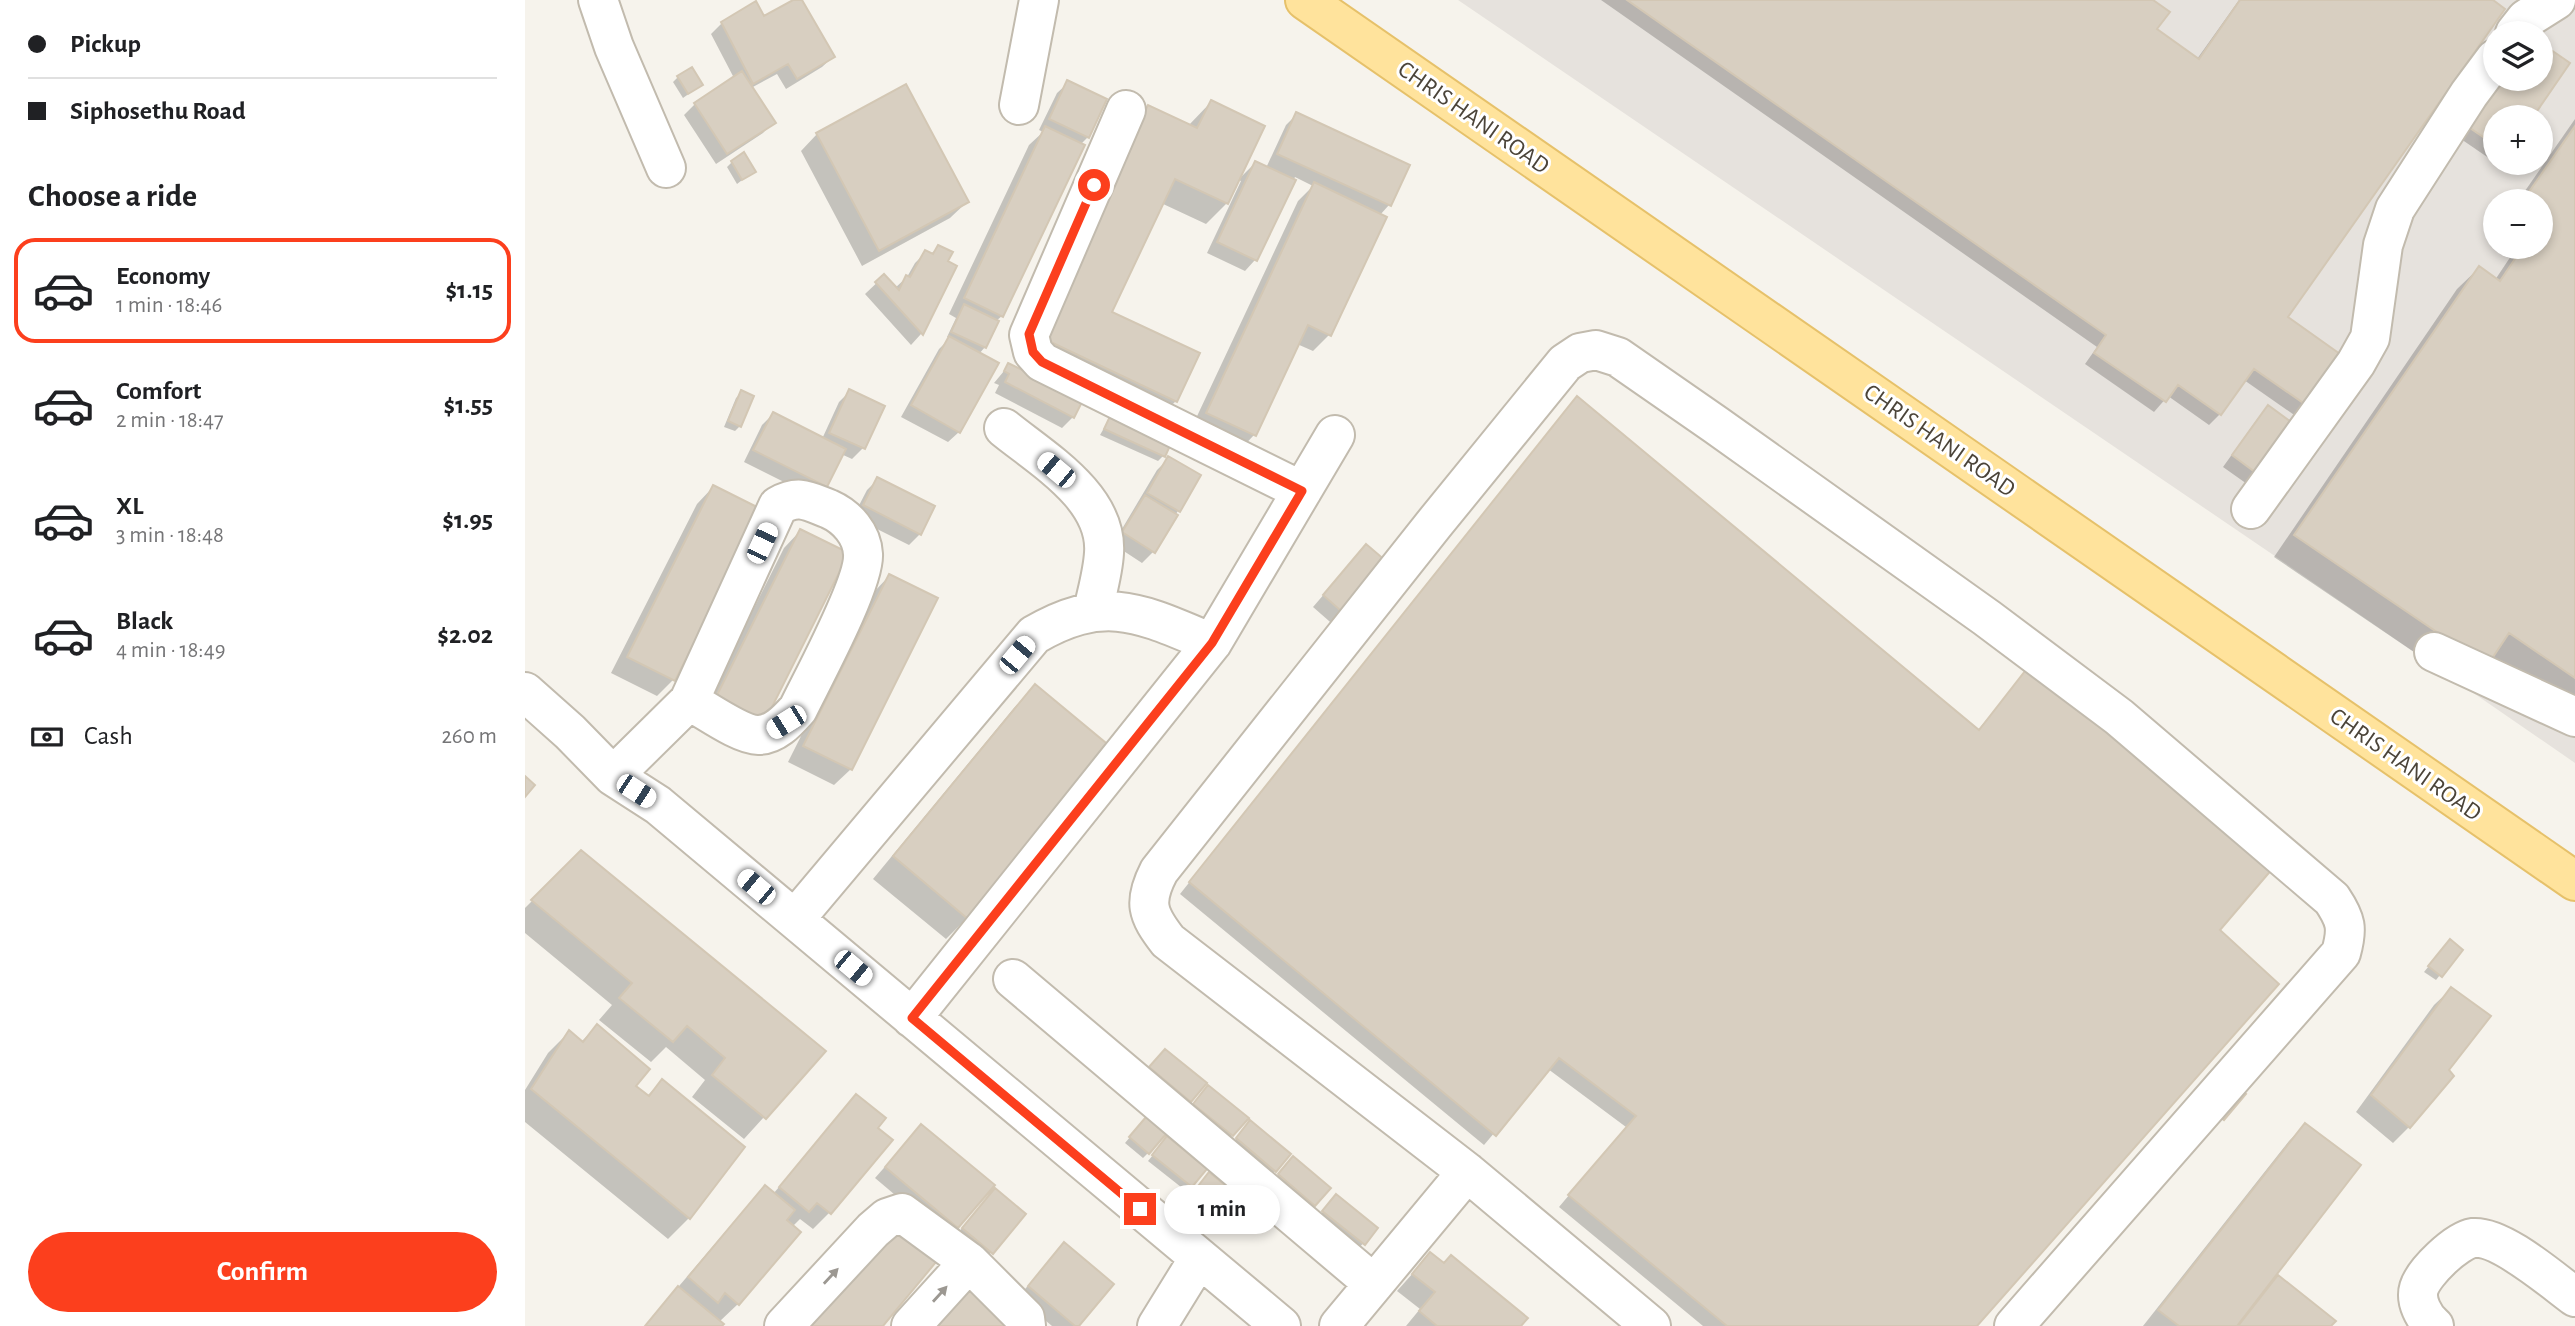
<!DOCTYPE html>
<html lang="en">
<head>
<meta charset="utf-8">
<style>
  body { margin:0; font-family:"Alegreya Sans",sans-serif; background:#f6f6f6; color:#202124; height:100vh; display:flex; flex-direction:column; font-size:26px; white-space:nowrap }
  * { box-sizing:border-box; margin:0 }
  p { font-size:23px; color:#757577 }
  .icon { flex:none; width:38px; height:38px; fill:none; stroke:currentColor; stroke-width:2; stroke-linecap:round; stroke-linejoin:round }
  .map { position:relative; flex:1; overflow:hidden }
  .drawer { display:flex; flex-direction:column; background:#fff; width:525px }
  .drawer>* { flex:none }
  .hud { display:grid; align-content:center; height:154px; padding:0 28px; background:#fff }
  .controls { position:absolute; left:1958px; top:21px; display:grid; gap:14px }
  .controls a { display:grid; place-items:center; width:70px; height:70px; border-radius:50%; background:#fff; box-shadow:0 4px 10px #0003; font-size:35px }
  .end { position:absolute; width:32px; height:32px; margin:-16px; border:9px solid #fc3f1d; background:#fff; box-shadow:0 0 0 4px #fff }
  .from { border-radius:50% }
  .bubble { position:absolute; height:49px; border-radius:24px; background:#fff; box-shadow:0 4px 10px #0003; font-size:23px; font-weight:700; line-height:49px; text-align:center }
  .car { position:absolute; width:21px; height:42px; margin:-21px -10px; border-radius:9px; box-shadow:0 0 5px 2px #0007; background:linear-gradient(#fff 24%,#345 0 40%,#fff 0 76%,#345 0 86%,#fff 0) }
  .hud b { display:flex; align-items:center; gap:24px; height:66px; font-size:26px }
  .hud b+b { border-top:2px solid #e0e0e0 }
  .hud i { width:18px; height:18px; background:#202124 }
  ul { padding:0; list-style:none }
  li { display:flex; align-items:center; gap:21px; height:105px; margin:0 14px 10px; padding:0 14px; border:4px solid transparent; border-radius:21px }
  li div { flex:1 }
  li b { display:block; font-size:26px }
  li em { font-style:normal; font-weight:700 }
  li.current { border-color:#fc3f1d }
  li>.icon { width:63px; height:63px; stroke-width:1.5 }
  h2 { padding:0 28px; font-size:32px; line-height:84px }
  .pay { display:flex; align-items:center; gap:18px; height:77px; padding:0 28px; font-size:26px }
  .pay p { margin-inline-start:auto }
  .primary-button { display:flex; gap:14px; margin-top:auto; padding:14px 28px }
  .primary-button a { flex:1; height:80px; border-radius:42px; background:#fc3f1d; color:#fff; font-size:28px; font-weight:700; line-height:80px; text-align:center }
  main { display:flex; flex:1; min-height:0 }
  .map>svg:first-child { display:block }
  .industrial { fill:#e6e2dd; fill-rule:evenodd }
  .shadow { fill:#0003 }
  .building { fill:#d8cfc1; stroke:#d3c7b4; stroke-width:2 }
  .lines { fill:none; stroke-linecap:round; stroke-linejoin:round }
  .minor-casing { stroke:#c2bbae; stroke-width:42 }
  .major-casing { stroke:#e6c16a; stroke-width:42 }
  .minor { stroke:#fff; stroke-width:38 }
  .major { stroke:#ffe39c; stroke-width:38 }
  .oneway { fill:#9c9892 }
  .route { stroke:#fc3f1d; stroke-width:9 }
  .labels { text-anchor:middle; stroke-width:6; stroke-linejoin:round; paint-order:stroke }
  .street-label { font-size:24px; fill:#4b4439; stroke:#fff }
</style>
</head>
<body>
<main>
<section class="drawer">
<div class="hud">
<b><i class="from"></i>Pickup</b>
<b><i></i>Siphosethu Road</b>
</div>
<h2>Choose a ride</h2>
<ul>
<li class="current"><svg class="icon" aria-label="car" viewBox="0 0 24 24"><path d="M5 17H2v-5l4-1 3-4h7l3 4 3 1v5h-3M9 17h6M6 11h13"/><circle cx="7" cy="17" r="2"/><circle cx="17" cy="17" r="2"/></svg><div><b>Economy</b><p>1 min · 18:46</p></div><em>$1.15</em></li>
<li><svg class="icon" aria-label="car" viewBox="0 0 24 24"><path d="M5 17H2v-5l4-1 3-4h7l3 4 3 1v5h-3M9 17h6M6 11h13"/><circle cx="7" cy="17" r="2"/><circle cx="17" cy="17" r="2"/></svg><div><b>Comfort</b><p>2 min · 18:47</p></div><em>$1.55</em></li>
<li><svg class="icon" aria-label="car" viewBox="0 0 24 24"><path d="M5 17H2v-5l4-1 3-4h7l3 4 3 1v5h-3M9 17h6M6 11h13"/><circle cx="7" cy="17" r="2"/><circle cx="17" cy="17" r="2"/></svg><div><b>XL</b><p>3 min · 18:48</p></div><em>$1.95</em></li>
<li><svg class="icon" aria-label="car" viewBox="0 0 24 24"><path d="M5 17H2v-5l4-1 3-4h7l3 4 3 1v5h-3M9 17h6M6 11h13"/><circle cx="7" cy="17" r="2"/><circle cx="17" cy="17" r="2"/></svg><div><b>Black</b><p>4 min · 18:49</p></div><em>$2.02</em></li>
</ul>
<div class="pay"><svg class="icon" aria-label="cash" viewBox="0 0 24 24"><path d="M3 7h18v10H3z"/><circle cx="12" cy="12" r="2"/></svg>Cash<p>260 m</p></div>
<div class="primary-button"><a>Confirm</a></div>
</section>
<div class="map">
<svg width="2050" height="1326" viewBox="0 0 2050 1326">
  <rect width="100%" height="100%" fill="#f6f3ec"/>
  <!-- industrial -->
  <path class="industrial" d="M933 0H2050V763L1744 552ZM1970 33H2016V79H1970ZM1970 117H2016V163H1970ZM1970 201H2016V247H1970Z"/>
  <!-- shadow -->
  <path class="shadow" d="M272 0H275L308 57 297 67 261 89 252 74 226 88 248 122 238 133 191 164 159 115 170 104 209 78 186 34 197 23 238 18Z
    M1076 0H1625L1630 29 1672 59 1714 0H1964L1760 318 1820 360 1775 419 1719 380 1695 414 1684 425 1643 396 1629 412 1560 364 1572 347Z
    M2016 45 2043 63 2006 117H1970L1971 163 1933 137 1973 79H2016Z
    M153 77 176 85 158 98 148 82Z
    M543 83 563 137 555 145 477 316 471 321 460 347 454 354 434 432 423 442 376 417 414 349 425 338 422 337 431 318 424 314 504 145 518 132 514 130 532 93Z
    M686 102 713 180 730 163 741 168 761 125 772 114 883 166 864 205 855 215 804 335 788 351 772 344 729 435 713 452 666 429 773 201 788 186 770 177 730 260 720 271 682 253 716 181 713 180 702 203 681 224 636 203 584 313 651 401 629 422 493 358 602 129 623 107 663 126Z
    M2050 119V714L1966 657 1939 686 1749 557 1932 289 1954 268 1970 280 1992 247H2016V201H1993Z
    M292 134 442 202 425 218 337 266 276 151Z
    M207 162 229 171 212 184 202 167Z
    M413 247 420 262 430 267 396 334 386 345 340 294 359 276 370 288 382 277 390 263 401 252 405 255Z
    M484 365 548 417 537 428 470 393 474 385 469 383Z
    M325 391 338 448 327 459 316 454 300 486 289 497 219 462 237 425 248 414 297 439 314 402Z
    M216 393 215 426 210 431 199 427 211 398Z
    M1743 408 1768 425 1722 484 1698 467 1733 418Z
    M1042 409 1452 731 1505 668 1693 930 1449 1326H1178L1034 1207 1101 1127 1023 1069 959 1145 655 894Z
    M587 414 645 442 638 456 633 461 575 435Z
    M643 459 674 476 628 552 617 563 588 544 632 470Z
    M353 479 395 534 384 545 328 517 342 490Z
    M188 487 148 680 132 696 86 673 172 504Z
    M275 531 321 554 174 718 259 548Z
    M831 557 812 628 788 607Z
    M364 576 326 769 309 785 263 762 348 593Z
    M510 686 585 749 442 918 421 939 348 879 489 708Z
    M56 852 299 1051 219 1139 167 1097 180 1080 141 1047 126 1062 74 1020 87 1005 0 933V908Z
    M1920 946 1915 975 1911 980 1899 972Z
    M1926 989 1921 1070 1884 1127 1868 1143 1831 1112 1909 1005Z
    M72 1026 109 1086 122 1096 137 1081 164 1218 143 1239 0 1122V1090L23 1053 44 1032 56 1042Z
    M635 1056 665 1101 660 1105 621 1073Z
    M678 1093 721 1119 702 1140 664 1109Z
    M332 1096 351 1128 366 1141 304 1213 288 1229 275 1219 267 1227 213 1304 194 1322 195 1326H120L224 1204 240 1187 248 1194Z
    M616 1124 623 1153 618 1158 600 1143Z
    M1780 1125 1737 1290 1739 1292 1753 1278 1804 1326H1618L1764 1141Z
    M396 1126 432 1227 421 1238 350 1178Z
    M720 1128 764 1155 745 1176 707 1144Z
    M637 1144 679 1169 661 1191 623 1161Z
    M763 1163 789 1205 784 1210 749 1180Z
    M679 1179 722 1206 705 1226 666 1195Z
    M460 1201 499 1215 456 1264 427 1240Z
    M806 1201 851 1229 833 1249 794 1217Z
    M539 1245 552 1326H527L493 1297Z
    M905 1254 993 1326H881L895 1309 872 1291Z"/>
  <!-- building -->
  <path class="building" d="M268 0H277L310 57 272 79 263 64 228 84 196 22 231 1 239 16Z
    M1102 0H1628L1645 12 1632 29 1674 59 1715 0H1968L1980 9 1763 317 1822 359 1787 409 1729 369 1696 415 1653 385 1641 402 1569 353 1581 335Z
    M2016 43 2045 63 2008 117H1970V145L1942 126 1975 79H2016Z
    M167 67 178 85 163 94 152 76Z
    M217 71 251 123 202 154 169 103Z
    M542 80 582 99 564 138 524 119Z
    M381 84 444 202 354 251 291 133Z
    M686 100 740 126 703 204 650 179 587 312 675 353 652 402 513 336 623 105 672 128Z
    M771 112 885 165 866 206 752 154Z
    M520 126 560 145 478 317 439 298Z
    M2050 126V678L1984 633 1962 666 1769 535 1954 266 1975 281 1998 247H2016V218L2020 213 2016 210V201L1999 199Z
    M219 152 231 172 217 180 206 161Z
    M730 161 771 180 732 261 692 242Z
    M789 182 862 217 806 336 783 325 731 436 681 413Z
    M413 245 428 252 423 261 432 266 398 335 350 282 359 274 374 290 381 275 385 277 400 250 408 254Z
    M439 304 474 321 461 348 426 332Z
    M424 336 474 363 435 433 386 405Z
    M483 363 558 400 549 418 480 382 484 374 479 371Z
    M324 389 360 406 340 449 304 433Z
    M216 390 229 396 216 427 203 421Z
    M1052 396 1454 730 1504 666 1748 868 1695 930 1754 984 1452 1326H1202L1043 1195 1111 1116 1034 1058 971 1136 664 882Z
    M1743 405 1770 425 1734 475 1707 455Z
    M248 412 321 449 302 487 228 450Z
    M587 412 647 441 640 457 579 429Z
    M643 456 676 475 655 512 622 493Z
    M352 477 410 506 396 535 338 505Z
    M188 485 236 509 150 681 102 657Z
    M620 495 653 515 630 553 597 532Z
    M275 529 324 553 238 725 189 701Z
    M841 544 868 567 824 618 798 595Z
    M364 574 413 598 327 770 278 746Z
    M510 684 587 748 443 919 368 856Z
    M0 776 10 785 0 797Z
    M56 850 301 1051 241 1119 187 1075 200 1058 162 1026 148 1042 94 998 107 983 6 900Z
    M1925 939 1938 950 1917 977 1903 966Z
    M1926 987 1966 1016 1924 1070 1929 1076 1885 1128 1846 1095Z
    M72 1024 125 1069 111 1086 124 1096 137 1079 220 1147 165 1219 6 1089 44 1030 58 1042Z
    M640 1049 682 1083 666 1102 624 1067Z
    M683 1085 724 1118 708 1136 668 1104Z
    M1709 1085 1721 1094 1699 1120 1688 1111Z
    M331 1094 361 1118 353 1128 368 1140 306 1214 292 1203 284 1212 254 1187Z
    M621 1117 641 1134 624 1154 604 1137Z
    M725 1120 766 1154 751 1172 711 1138Z
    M1780 1123 1836 1165 1712 1326H1654L1633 1310Z
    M396 1124 470 1185 433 1228 360 1167Z
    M642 1136 682 1169 667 1187 627 1155Z
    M768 1156 806 1188 790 1206 753 1174Z
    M684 1172 724 1205 711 1222 670 1190Z
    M240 1185 270 1210 262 1220 276 1232 214 1305 200 1293 193 1303 163 1277Z
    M470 1188 501 1214 468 1254 437 1228Z
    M811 1194 853 1228 840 1245 797 1211Z
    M373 1221 416 1256 358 1326H286Z
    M539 1242 589 1284 554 1326H550L503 1286Z
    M905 1252 919 1263 926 1255 1003 1318 996 1326H912L894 1311 910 1292 887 1274Z
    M1753 1275 1811 1321 1806 1326H1713Z
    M445 1279 487 1315 478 1326H405Z
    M153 1286 199 1324 197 1326H120Z"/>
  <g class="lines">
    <defs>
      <path id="minor" d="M73 0 89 47 141 168
        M1990 33 2001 19 2031 0
        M494 105 514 0
        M601 110 504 335 508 352 517 362 777 491
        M479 428C517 459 583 497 579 553 578 572 572 592 568 611
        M1726 509 1831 363 1845 338 1858 245 1870 209 1944 94 1970 59
        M1909 652 2050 717
        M0 692 45 732 88 776 133 805 756 1326
        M88 776 164 701 253 506C274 494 283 501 304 509 322 517 337 534 338 554 340 583 288 678 273 709 263 720 250 735 233 735 215 735 180 709 164 701
        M270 919 509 635C581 593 617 614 687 643
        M488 979 849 1284
        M387 1018 687 643 810 435
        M259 1326 348 1230 362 1218 377 1213 444 1262 500 1318 501 1326
        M386 1326 444 1262
        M632 1326 674 1258
        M814 1326 942 1172
        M1126 1326 942 1172 643 941C622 914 618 902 634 871L909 524 1040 363 1055 353 1071 350 1093 357 1191 425 1462 618 1594 717 1807 899C1821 920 1823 928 1816 953L1489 1326
        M1909 1326C1899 1318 1890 1301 1894 1288 1899 1272 1931 1241 1948 1238 1976 1235 2028 1281 2050 1297"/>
      <path id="major" d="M780 0 2050 881"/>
    </defs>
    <!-- minor casing -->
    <use href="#minor" class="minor-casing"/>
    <!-- major casing -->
    <use href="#major" class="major-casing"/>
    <!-- minor -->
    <use href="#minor" class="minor"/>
    <!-- major -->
    <use href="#major" class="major"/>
  </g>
  <!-- one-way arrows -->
  <defs><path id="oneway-solid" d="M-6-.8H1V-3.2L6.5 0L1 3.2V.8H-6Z" transform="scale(1.75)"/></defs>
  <g class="oneway">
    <use href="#oneway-solid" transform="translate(306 1276) rotate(-47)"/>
    <use href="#oneway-solid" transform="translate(415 1294) rotate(-48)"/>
  </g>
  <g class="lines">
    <!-- route -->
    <path class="route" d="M569 185 504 334 508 352 517 362 777 491 687 643 387 1018 615 1209"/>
  </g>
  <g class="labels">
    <!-- street labels -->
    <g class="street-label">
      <text transform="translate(949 117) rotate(35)" y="8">CHRIS HANI ROAD</text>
      <text transform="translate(1415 440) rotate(35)" y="8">CHRIS HANI ROAD</text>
      <text transform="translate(1881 764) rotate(35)" y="8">CHRIS HANI ROAD</text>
    </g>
  </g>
</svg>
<div class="controls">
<a><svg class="icon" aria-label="layers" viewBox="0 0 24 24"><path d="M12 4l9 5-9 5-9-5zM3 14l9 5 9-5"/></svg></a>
<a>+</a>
<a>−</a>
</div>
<i class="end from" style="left:569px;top:185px"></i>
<i class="end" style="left:615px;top:1209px"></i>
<div class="bubble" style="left:639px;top:1185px;width:116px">1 min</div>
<i class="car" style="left:531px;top:470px;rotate:310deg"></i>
<i class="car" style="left:237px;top:543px;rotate:25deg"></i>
<i class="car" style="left:492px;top:655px;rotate:40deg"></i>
<i class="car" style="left:261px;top:722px;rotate:238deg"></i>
<i class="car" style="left:111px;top:791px;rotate:123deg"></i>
<i class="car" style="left:231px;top:887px;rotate:310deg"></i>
<i class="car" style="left:328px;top:968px;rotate:130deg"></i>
</div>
</main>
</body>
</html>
